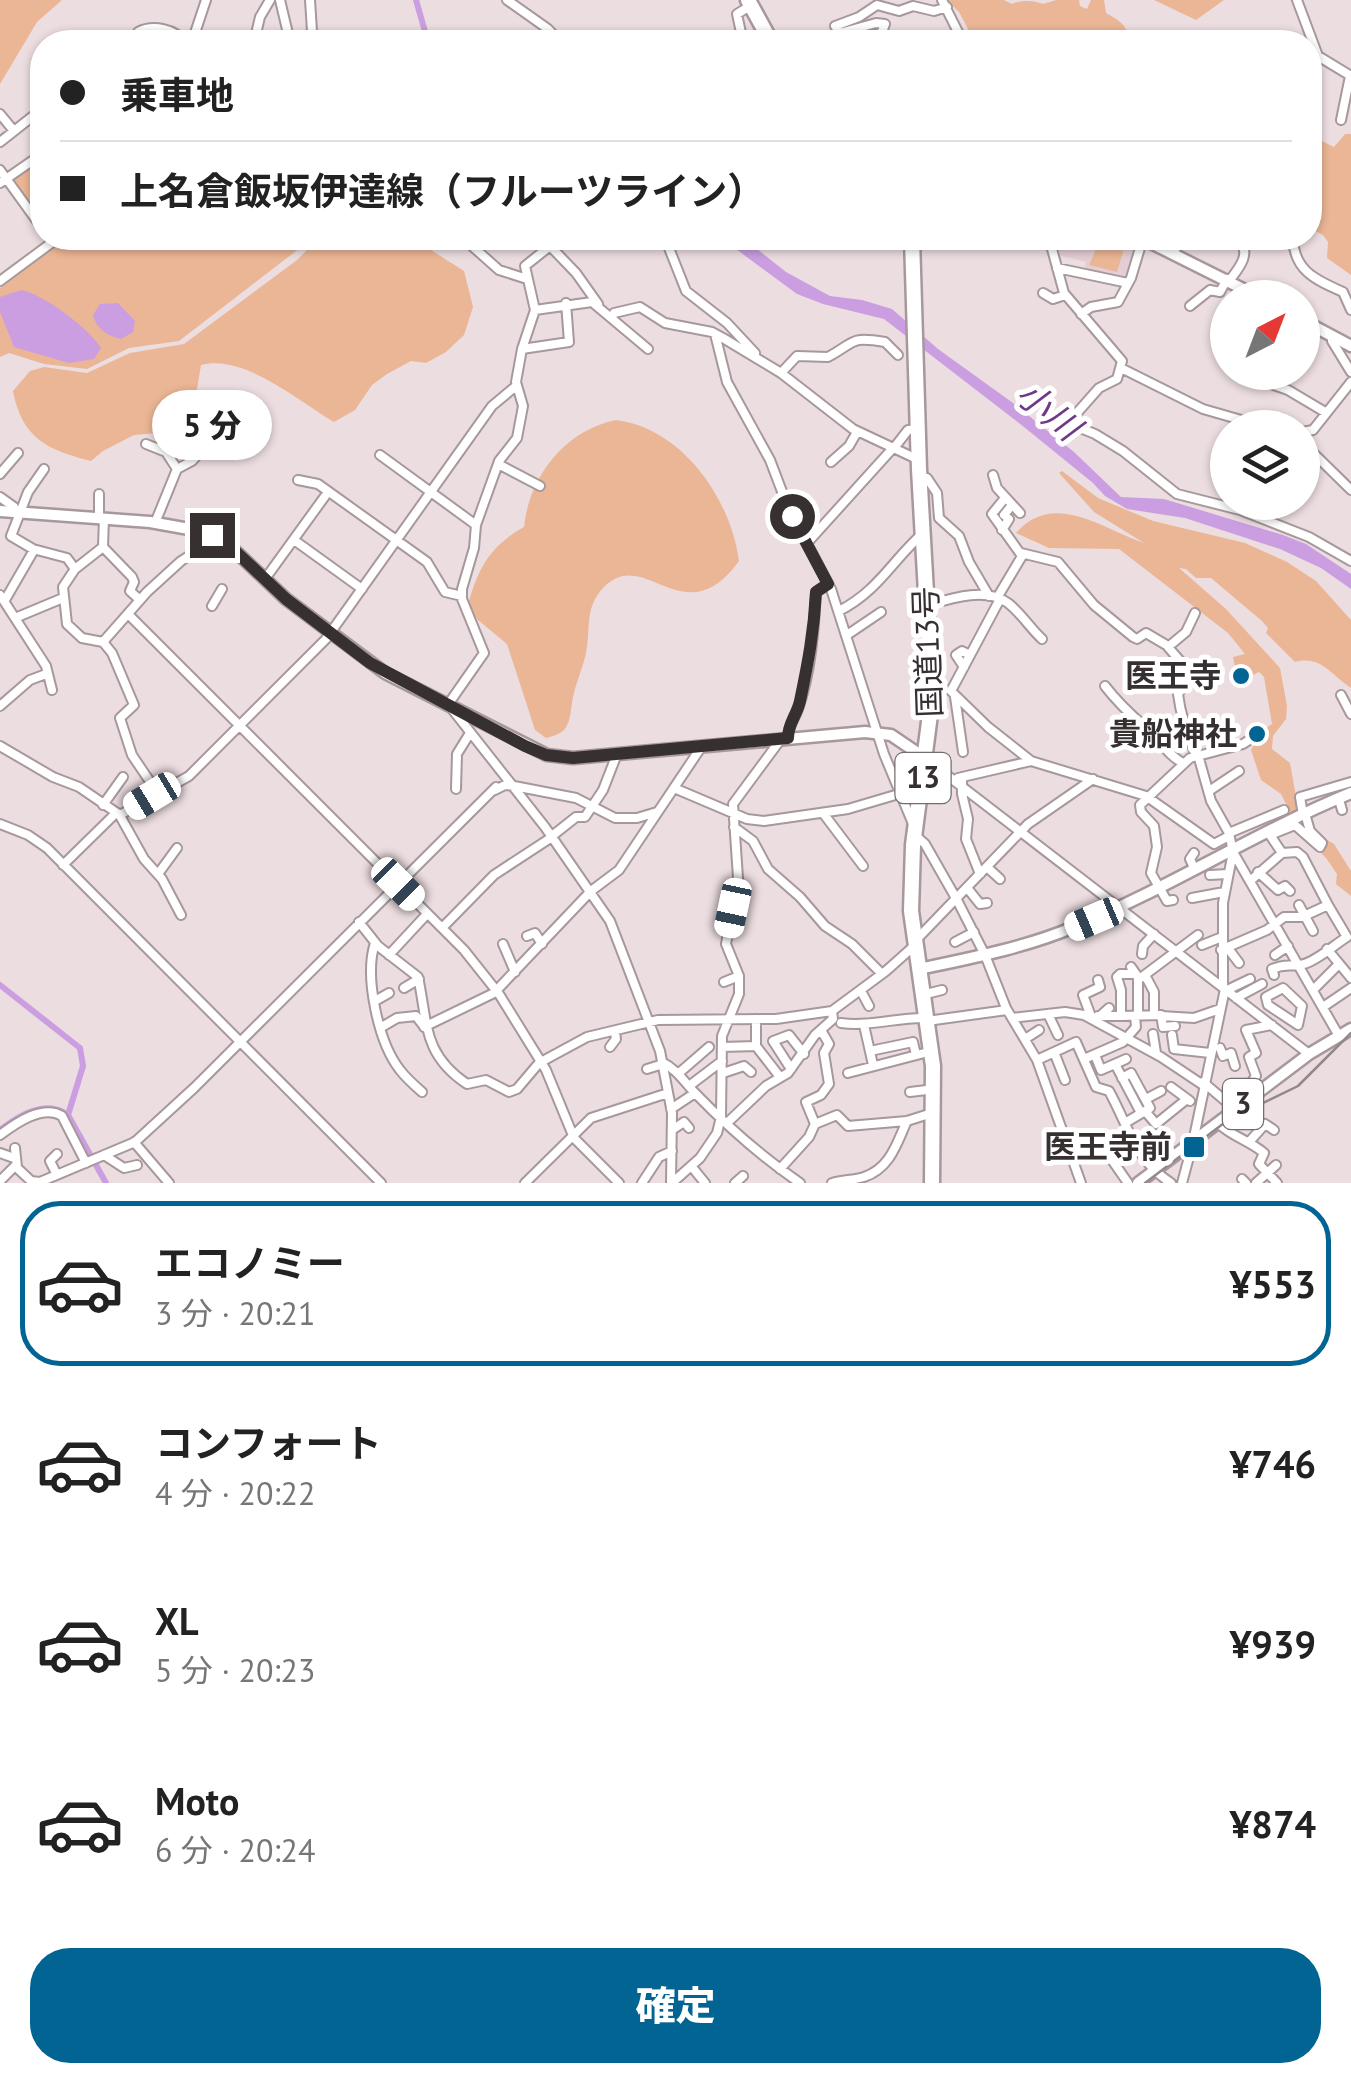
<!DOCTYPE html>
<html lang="ja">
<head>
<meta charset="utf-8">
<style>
  body { margin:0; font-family:"PT Sans","Noto Sans JP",sans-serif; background:#f2f2f2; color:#222; height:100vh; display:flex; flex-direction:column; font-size:38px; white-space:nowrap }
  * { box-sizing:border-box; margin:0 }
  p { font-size:32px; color:#767676 }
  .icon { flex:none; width:55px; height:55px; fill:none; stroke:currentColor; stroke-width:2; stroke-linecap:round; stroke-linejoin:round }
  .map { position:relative; height:1183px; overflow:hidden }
  .drawer { display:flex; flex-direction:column; background:#fff; flex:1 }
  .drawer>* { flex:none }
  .guide { position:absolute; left:30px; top:30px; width:1292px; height:220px; border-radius:40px; box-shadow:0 2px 8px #0004; display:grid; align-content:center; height:220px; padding:0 30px; background:#fff }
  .needle { width:65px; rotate:42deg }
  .buttons { position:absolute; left:1210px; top:280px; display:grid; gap:20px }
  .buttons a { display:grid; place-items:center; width:110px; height:110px; border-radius:50%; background:#fff; box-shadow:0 2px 8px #0004; font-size:50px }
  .end { position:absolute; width:45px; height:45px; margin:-22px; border:12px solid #363031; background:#fff; box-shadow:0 0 0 5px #fff }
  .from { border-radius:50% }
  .bubble { position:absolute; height:70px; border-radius:35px; background:#fff; box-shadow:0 2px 8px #0004; font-size:32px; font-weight:800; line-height:70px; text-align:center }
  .car { position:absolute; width:30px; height:60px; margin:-30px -15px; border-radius:12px; box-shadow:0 0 8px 2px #0007; background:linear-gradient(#fff 24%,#345 0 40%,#fff 0 76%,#345 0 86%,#fff 0) }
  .guide b { display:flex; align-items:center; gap:35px; height:95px; font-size:38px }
  .guide b+b { border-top:2px solid #e0e0e0 }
  .guide i { width:25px; height:25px; background:#222 }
  ul { padding:18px 0 0; list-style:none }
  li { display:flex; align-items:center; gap:30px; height:165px; margin:0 20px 15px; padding:0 10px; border:5px solid transparent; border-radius:40px }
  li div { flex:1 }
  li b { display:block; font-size:38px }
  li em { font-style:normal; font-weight:800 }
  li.current { border-color:#026493 }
  li>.icon { width:90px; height:90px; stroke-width:1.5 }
  .action { display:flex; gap:20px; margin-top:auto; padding:20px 30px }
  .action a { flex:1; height:115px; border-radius:40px; background:#026493; color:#fff; font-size:40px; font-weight:800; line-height:115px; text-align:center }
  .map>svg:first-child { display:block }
  .built { fill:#e5ced3 }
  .green { fill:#ebb695 }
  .water { fill:#ca9ee1 }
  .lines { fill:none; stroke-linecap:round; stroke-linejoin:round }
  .river { stroke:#ca9ee1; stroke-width:6 }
  .minor-casing { stroke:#a6989b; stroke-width:12 }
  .major-casing { stroke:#a6989b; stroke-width:15 }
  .highway-casing { stroke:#a6989b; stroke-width:19 }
  .minor { stroke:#fff; stroke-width:8 }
  .major { stroke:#fff; stroke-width:10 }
  .highway { stroke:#fff; stroke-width:14 }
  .rail { stroke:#92888a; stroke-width:2.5 }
  .route { stroke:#363031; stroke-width:12 }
  .poi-dot { fill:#026493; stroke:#fff; stroke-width:4 }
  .labels { text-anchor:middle; stroke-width:10; stroke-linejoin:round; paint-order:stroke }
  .shield { fill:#fff; stroke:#726e6f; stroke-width:2.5 }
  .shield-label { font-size:30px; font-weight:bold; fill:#363031 }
  .street-label { font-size:32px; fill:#363031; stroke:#fff }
  .poi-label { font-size:32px; font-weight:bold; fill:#363031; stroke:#fff; text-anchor:end }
  .water-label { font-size:35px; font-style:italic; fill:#6e3987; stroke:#fff }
</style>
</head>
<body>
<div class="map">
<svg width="1351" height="1183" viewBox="0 0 1351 1183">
  <rect width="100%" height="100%" fill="#ecdde0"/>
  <!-- built -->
  <path class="built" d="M1050 238H1104L1139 248 1127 280 1085 270 1086 262 1054 254Z"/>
  <!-- green -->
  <path class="green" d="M0 0H62L37 22 0 84Z
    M947 0H1004L1012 4C1021 0 1033 0 1043 4L1056 0H1079L1080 6 1087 9 1091 0H1104L1106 13C1126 24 1123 25 1133 42H975L959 12Z
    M1154 0H1224L1196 20Z
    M1345 134H1351V275L1327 258 1328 242 1323 235 1310 228V145L1320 140 1334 147Z
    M42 157V225L10 180Z
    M52 238H313L179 341 129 348 87 369 44 364 9 353 0 357V288L55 244Z
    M319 238 415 240 464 271 473 307 464 335 446 352 426 363 411 361 387 374 372 385 355 410 334 422C297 400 244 354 201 365L192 419 184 431 134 435 103 451 91 461C48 450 22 439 13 391L30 371 44 367 87 373 130 353 184 344 297 260Z
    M1101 238 1121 244 1123 252 1117 272 1089 265Z
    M616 420C682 428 731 499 739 561 684 637 645 545 604 587 584 607 591 629 586 653 583 668 576 682 573 697 571 706 571 720 566 727 562 734 553 736 546 738L535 730 507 644 478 620 468 605C478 568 490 546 524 527 529 477 565 430 616 420Z
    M1062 471 1098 498 1153 521 1245 543 1287 562 1316 581 1351 620V688C1331 675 1321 655 1295 662L1266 633 1268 628 1262 621 1211 578H1196L1186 569 1179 568 1226 609 1280 668 1287 706 1286 719 1273 736 1272 749 1290 763 1297 802 1309 829 1334 844 1351 871V896L1336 884 1337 874 1326 858 1300 832 1281 794 1261 780 1251 750 1262 731 1272 724 1264 677 1259 672 1238 682 1233 657 1245 654 1228 633 1119 549 1049 548 1016 533C1054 490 1102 529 1144 543L1094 512 1059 473Z"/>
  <!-- water -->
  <path class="water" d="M721 238H743L786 272 830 296 862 300 892 309 938 349 1013 403 1074 452 1121 497 1164 499 1283 535 1306 544 1351 574V589L1321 568 1280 549 1185 518 1127 509 1105 496 1093 483 1024 427 884 319 823 304 797 294Z
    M21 290C43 294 89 328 101 348L94 359 69 363 14 347 0 312V297Z
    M118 303 135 321 133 332 121 339C108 336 97 330 93 315L100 304Z"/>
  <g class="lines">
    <!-- river -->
    <path class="river" d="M416 0 428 42
      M0 985 80 1048 83 1066 68 1115
      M0 1130C20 1115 45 1099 68 1115L106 1183"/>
    <defs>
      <path id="minor" d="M280 0 290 42
        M507 0 548 29 560 42
        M942 0 963 42
        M1297 0 1318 56 1351 76
        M138 32C153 24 175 29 185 42
        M192 42 206 0
        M254 42 260 17 270 0
        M306 42 312 31 310 0
        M743 42 737 14 750 6
        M865 42 882 32 885 24 876 23 840 33 835 26 859 17 877 5 899 11 913 6 934 11 947 7
        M0 114 14 131
        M1341 120 1350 76
        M0 142 42 109
        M0 170 42 228
        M0 183 42 154
        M463 238 499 270 527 279
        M665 238 686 291 727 323 755 353
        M1049 238 1064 293 1122 361 1117 379 1099 388 1068 423 1095 434 1123 451 1177 494 1240 510 1309 537 1351 561
        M1293 238C1294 271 1316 280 1343 292L1351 310
        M1174 252 1181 238
        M1057 268 1128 283
        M0 281 58 238
        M1229 281C1240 267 1252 253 1238 238
        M1043 293 1053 299 1065 295
        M1190 306 1210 290 1220 292 1227 279
        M535 310 525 266 550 246 576 273 598 304
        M1081 314 1091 307 1118 302 1131 278 1143 238
        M612 318 614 313 640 307 665 323 712 332 723 338 781 373 853 429 919 460
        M715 334 727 382 770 460 789 510 831 589 884 754 913 824
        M1332 336V341L1351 372
        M522 349 569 342 566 303
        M1121 368 1203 409 1269 428
        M781 373 797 356 828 357C856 342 849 336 885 342L898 355
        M1253 378 1288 390 1325 412
        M1302 432 1313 430 1351 382
        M1302 442 1351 490
        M146 444 166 452 177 469 155 523
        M894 448 908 430 918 429
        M380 455 476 525
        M831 462 849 446 857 432
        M498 464 540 486
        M44 469 28 492 11 536 33 549 67 558 75 569
        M177 469 192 461 208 443
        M0 474 18 453
        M993 475 997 488 1020 513
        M920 478H927L937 493 939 518 959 536 969 562 989 596
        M298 480 318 484 427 562 445 592 462 596
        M0 497 14 507 15 512
        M99 518V494
        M1002 530 1009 519 1004 515 1012 505
        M294 540 362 589
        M808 542 893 448
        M103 547 104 518
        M1021 553 1058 562 1094 605 1133 637 1137 639 1146 633 1168 646
        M265 579 328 492
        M0 595 46 666 52 690
        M997 598 1022 556 992 514 1005 498
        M1000 599 951 691 988 727 1031 761 1146 796 1214 844 1229 836
        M5 600 34 550
        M928 605C952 598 986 587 1008 603 1021 613 1030 628 1042 639
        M212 606 222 589
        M839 611C878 591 891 562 922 534
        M1195 613 1186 632 1168 647 1188 670 1186 683 1178 694C1181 718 1188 734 1196 756
        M128 614 464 950 499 994 546 1070 574 1138 619 1183
        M15 618 63 598
        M847 635 881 612
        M103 642 82 638 67 624 63 587 75 569 103 547 132 577 134 582 130 591 140 600
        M964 667 956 655 962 651 970 655
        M1188 674 1201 669 1211 683
        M1105 686C1118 703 1131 715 1146 728 1160 739 1167 755 1183 763
        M1341 695 1351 714
        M955 697 963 752
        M0 706 30 680 46 674
        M447 706 484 653 462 599V589L474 548 476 525 499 461 517 438 523 406 516 382 522 349 535 310 592 302 648 349
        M452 709 545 827 610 921 660 1051 672 1113 671 1183
        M788 738C788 725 794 721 798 709 811 672 814 631 816 592L828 584
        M0 746 53 777 79 787 120 815 189 776 326 639 492 406 516 386
        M1198 755 1211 801 1229 833 1233 852 1339 1036
        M926 759 1309 1054
        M962 777V794L968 819 966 839 980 874
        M958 778 1031 761
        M674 788 747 819 764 821 848 809 919 788
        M456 789 457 754 470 733
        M495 790 505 785 514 786 576 798 615 818H637L657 812
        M1209 791 1239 771
        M157 792 132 755 120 718 134 705 112 653 103 642 147 592 181 561 217 538
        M1340 803 1342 810
        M103 805 123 777
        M1302 809 1300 797 1351 782
        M823 813 863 866
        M119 814 144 859 162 879 181 915
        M0 824 28 835 47 848 381 1183
        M734 827 753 841 768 869 800 897 825 926 852 944 882 974
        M1229 833 1284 810
        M915 835 925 844 957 900 985 955 1006 1008 1037 1060 1081 1183
        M552 836 576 817H585L603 790 617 754
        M63 865 116 813
        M988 868 1000 879
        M1194 868 1190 859 1194 853
        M1258 872 1278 890 1285 886 1290 891
        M158 874 177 848
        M1210 875 1227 874
        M1250 881 1282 853
        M968 889 980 904 987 903
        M1192 898 1224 892
        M1173 900 1167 901 1151 873 1157 847 1154 826 1141 812 1140 805 1190 758 1243 744 1255 736
        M1299 905 1313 931
        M359 922 378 946 418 977C428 1022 422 1054 467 1084L486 1080 509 1092 517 1089 539 1063 587 1037 658 1020 776 1019 832 1011 886 971 914 946
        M442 928 494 875 552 837
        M527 936 535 933 542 944
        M917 939 1028 824 1093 779
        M955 942 974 932
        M375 943C364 976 378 1042 400 1070 406 1078 414 1085 422 1092
        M503 944 515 972
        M1202 945 1222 937
        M1227 947 1239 963
        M1327 949 1351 978
        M1221 950 1267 930 1284 917H1302L1328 905 1303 857 1297 852 1282 853 1270 835 1295 825 1320 847 1322 843 1310 831 1306 817
        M1142 954 1143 946 1154 934
        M389 955 427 914
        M1275 955 1288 946
        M1131 967 1138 977V1016
        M1135 974H1120L1117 977 1121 990V1016L1161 1015 1163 1027 1175 1026
        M1274 975 1272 969C1288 962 1291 968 1304 964 1318 960 1334 945 1347 937L1328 905
        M1146 977 1154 992V1015
        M1138 980 1198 935
        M724 982 739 976
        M1223 987V903L1233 852
        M404 988 419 979
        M1283 988 1302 1006 1298 1025 1268 1005 1266 997Z
        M1227 990 1250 979
        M1313 990 1339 964
        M861 991 869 1006
        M922 995 942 990
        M1236 998 1262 984
        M375 1001 389 993
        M1323 1007 1351 988
        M1048 1014 1058 1035
        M1098 1016H1121
        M1161 1016 1194 1018 1220 1009
        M1012 1018 1065 1012 1084 1015 1161 1057 1203 1085
        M1098 1018 1109 1008
        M756 1019V1046L780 1077
        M1092 1019 1083 995 1100 987 1098 980
        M927 1021 1007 1010
        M841 1023C870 1027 898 1017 926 1018
        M864 1025 873 1065
        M424 1027 494 993 591 891 619 870 702 746
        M380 1028 397 1018 416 1016 423 1025
        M1153 1034 1156 1053
        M1172 1035 1174 1049 1210 1053
        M1025 1039 1039 1030
        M610 1047 616 1039 615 1032
        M722 1047 756 1046
        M1220 1048 1223 1056 1231 1053 1235 1066
        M870 1051 913 1042 916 1055
        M1054 1052 1065 1080
        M1095 1055 1101 1070 1126 1059
        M1084 1059 1123 1042 1136 1027 1135 1016
        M1037 1060 1076 1042 1096 1087 1109 1091C1129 1127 1134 1159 1171 1183
        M662 1062C678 1070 684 1082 696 1094 728 1127 762 1157 800 1183
        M1115 1064 1141 1113
        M647 1069 663 1064
        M791 1069 773 1041 789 1035 804 1054
        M679 1073 709 1047
        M723 1073 744 1066 751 1072
        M848 1073 932 1051
        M1122 1078 1131 1073 1150 1108 1125 1123
        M1203 1082 1236 1110
        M689 1086 722 1061
        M1171 1087 1190 1101
        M910 1092 935 1089
        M1146 1099 1161 1091
        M1243 1104 1240 1099 1256 1076 1249 1057 1256 1053 1246 1030 1272 1025
        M671 1109 695 1093
        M1145 1111 1156 1124 1187 1099
        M727 1123 766 1086 788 1073 815 1035 833 1019 832 1011
        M1218 1123C1232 1137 1249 1140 1264 1153L1259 1164 1277 1183
        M815 1124 806 1102 821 1095 829 1084 824 1053 829 1044 821 1030
        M672 1130 684 1122 689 1128
        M0 1135C16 1123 43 1104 62 1116L86 1163
        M1167 1137 1162 1141 1174 1156
        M1250 1141 1265 1124 1274 1130
        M134 1142 169 1183
        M1193 1142 1225 989
        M1103 1147 1128 1183
        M15 1148 17 1167
        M0 1153 14 1158
        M104 1155 124 1168 137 1165
        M692 1167 705 1183
        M780 1169 809 1137 815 1124 837 1115 848 1126 907 1121 932 1113
        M57 1175 50 1161 57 1154
        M1242 1179 1246 1183
        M0 1181 15 1166 31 1181 40 1182 135 1142 194 1088 496 787
        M525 1183 591 1118 668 1093
        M642 1183 659 1157 672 1151
        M672 1183 700 1158 717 1133 721 1117 722 1036 739 994V976L726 944 738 878 733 804 781 739
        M735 1183 743 1176
        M832 1183C843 1180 854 1180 864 1177 891 1168 897 1142 907 1121
        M1182 1183 1189 1157
        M1256 1183 1276 1165"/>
      <path id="major" d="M1141 238 1261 298
        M1302 320 1351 346
        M0 511 150 522 206 532 232 548 286 599 385 673 547 755 573 758 865 732 891 735 925 758
        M919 969C971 958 1024 948 1074 927 1169 888 1256 832 1351 793
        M1138 1183 1309 1054 1351 1029"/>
      <path id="highway" d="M748 0 771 42
        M912 238 919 469 932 699 913 845 911 911 933 1066 932 1183"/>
    </defs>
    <!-- minor casing -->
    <use href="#minor" class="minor-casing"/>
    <!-- major casing -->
    <use href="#major" class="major-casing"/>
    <!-- highway casing -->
    <use href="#highway" class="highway-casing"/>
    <!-- minor -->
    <use href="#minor" class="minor"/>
    <!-- major -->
    <use href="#major" class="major"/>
    <!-- highway -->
    <use href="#highway" class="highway"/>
    <!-- rail -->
    <path class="rail" d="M1145 1183 1228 1120 1298 1086 1351 1033"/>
  </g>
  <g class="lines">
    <!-- route -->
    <path class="route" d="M212 535 232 548 286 599 370 663 525 746 546 755 573 758 788 738C788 723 797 715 800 701 808 663 814 631 816 592L828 584 792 516"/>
  </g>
  <!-- markers -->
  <g class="poi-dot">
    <circle cx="1241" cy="676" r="10"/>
    <circle cx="1257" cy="734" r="10"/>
    <rect x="1182" y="1135" width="24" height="24" rx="5"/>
  </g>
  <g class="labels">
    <!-- shield labels -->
    <g class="shield">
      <rect x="895.5" y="753" width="55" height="50" rx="8"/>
      <rect x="1223" y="1079" width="40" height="50" rx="8"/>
    </g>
    <g class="shield-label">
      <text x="923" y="788">13</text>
      <text x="1243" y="1114">3</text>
    </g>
    <!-- street labels -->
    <g class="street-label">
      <text transform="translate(928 652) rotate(-92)" y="11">国道13号</text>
    </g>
    <!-- poi labels -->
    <g class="poi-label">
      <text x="1221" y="687">医王寺</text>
      <text x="1237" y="745">貴船神社</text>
      <text x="1172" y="1158">医王寺前</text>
    </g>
    <!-- water labels -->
    <g class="water-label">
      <text transform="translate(1048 411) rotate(39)" y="12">小川</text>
    </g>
  </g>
</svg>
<div class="buttons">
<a><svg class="needle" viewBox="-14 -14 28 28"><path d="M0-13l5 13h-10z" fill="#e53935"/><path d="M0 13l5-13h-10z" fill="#767676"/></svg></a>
<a><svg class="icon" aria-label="layers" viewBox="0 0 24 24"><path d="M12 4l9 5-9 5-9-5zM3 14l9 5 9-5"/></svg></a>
</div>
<i class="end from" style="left:792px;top:516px"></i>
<i class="end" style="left:212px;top:535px"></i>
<div class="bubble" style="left:152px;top:390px;width:120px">5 分</div>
<i class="car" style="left:152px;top:796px;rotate:239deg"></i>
<i class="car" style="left:398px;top:884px;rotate:135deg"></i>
<i class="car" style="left:733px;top:908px;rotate:192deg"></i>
<i class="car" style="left:1094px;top:919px;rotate:247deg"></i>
<div class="guide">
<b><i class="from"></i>乗車地</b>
<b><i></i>上名倉飯坂伊達線（フルーツライン）</b>
</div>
</div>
<section class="drawer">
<ul>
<li class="current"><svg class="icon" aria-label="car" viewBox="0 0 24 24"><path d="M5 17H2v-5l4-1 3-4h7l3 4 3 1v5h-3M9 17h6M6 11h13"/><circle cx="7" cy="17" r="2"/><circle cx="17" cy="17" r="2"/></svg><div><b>エコノミー</b><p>3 分 · 20:21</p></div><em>¥553</em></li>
<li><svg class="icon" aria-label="car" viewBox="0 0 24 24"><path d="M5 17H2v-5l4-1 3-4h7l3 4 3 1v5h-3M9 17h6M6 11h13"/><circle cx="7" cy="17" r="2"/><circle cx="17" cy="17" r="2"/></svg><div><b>コンフォート</b><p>4 分 · 20:22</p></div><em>¥746</em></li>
<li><svg class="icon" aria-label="car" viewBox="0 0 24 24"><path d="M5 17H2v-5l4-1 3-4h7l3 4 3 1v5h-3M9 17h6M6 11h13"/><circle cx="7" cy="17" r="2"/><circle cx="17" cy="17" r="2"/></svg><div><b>XL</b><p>5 分 · 20:23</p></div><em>¥939</em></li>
<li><svg class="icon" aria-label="car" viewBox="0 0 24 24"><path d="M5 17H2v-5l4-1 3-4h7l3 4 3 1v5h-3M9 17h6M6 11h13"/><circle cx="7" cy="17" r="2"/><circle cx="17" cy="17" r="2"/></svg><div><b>Moto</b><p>6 分 · 20:24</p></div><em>¥874</em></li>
</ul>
<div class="action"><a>確定</a></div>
</section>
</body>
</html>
